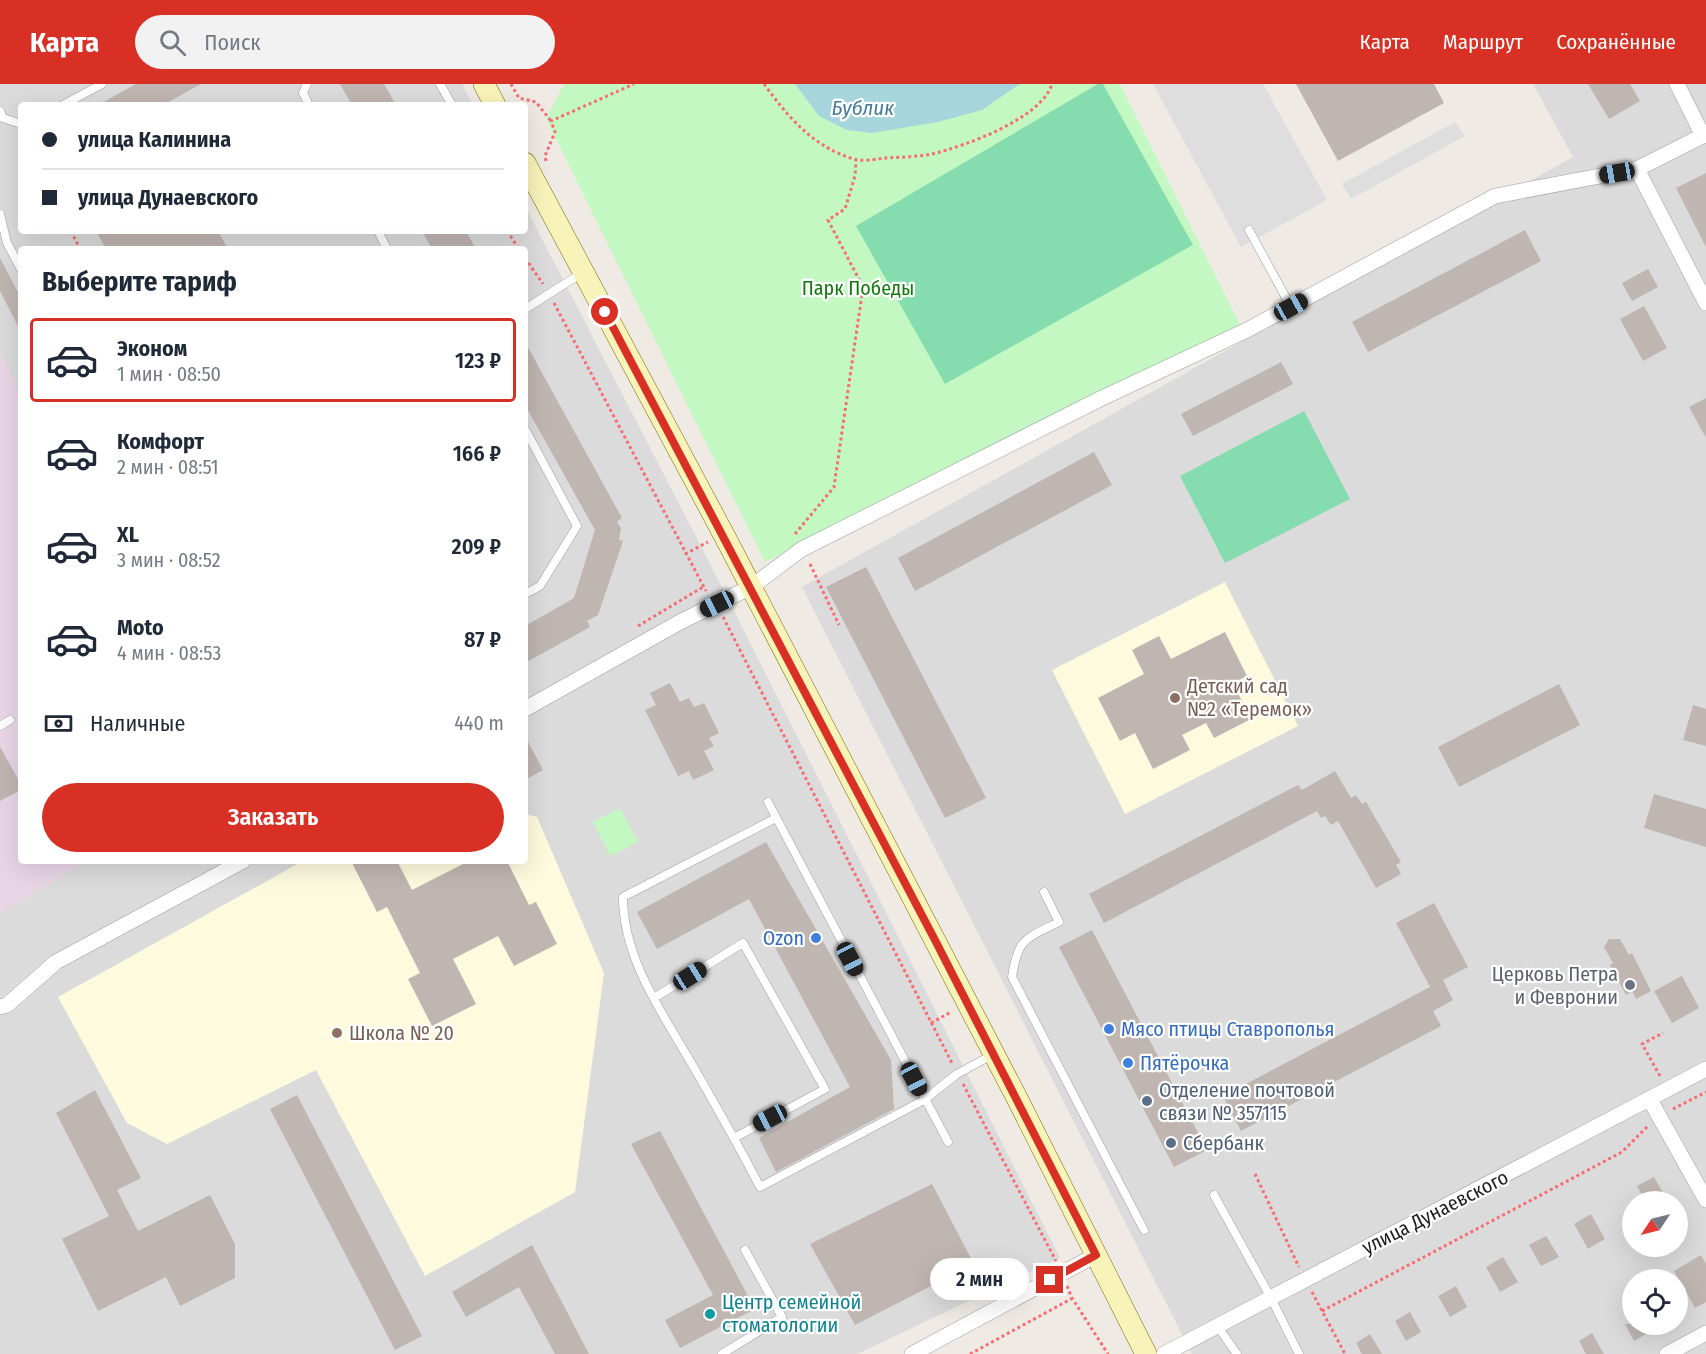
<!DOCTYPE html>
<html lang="ru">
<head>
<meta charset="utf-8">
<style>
  body { margin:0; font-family:"Fira Sans Condensed",sans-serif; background:#f2f2f3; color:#1f2937; height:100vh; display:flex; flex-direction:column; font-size:22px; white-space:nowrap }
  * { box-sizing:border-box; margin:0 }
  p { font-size:20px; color:#747a83 }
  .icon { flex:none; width:33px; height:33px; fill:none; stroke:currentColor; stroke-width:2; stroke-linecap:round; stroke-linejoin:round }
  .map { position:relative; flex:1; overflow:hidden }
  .side { position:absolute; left:18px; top:162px; width:510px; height:618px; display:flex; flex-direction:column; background:#fff; border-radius:6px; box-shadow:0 6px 24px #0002 }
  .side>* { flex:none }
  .guide { position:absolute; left:18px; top:18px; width:510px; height:132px; border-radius:6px; box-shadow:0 6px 24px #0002; display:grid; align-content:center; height:132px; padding:0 24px; background:#fff }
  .needle { width:39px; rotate:235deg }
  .fabs { position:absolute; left:1622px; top:1107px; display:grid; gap:12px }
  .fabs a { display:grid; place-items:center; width:66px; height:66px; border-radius:50%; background:#fff; box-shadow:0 6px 24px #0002; font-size:30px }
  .end { position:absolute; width:27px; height:27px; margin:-14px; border:8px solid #d93025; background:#fff; box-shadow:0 0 0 3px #fff }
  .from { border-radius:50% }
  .bubble { position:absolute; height:42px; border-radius:21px; background:#fff; box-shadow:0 6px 24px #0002; font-size:20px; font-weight:600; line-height:42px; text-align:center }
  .car { position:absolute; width:18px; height:36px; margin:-18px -9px; border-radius:8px; box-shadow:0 0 4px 2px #0007; background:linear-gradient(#222 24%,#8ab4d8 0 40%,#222 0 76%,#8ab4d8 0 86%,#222 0) }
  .guide b { display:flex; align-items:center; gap:21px; height:57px; font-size:22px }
  .guide b+b { border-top:2px solid #e0e1e3 }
  .guide i { width:15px; height:15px; background:#1f2937 }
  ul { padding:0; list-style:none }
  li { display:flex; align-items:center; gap:18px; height:84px; margin:0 12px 9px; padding:0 12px; border:3px solid transparent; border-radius:6px }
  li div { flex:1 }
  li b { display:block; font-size:22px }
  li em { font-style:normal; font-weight:600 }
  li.current { border-color:#d93025 }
  li>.icon { width:54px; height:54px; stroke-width:1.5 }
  h2 { padding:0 24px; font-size:27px; line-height:72px }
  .pay { display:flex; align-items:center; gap:15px; height:66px; padding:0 24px; font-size:22px }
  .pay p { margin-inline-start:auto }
  .primary-button { display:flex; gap:12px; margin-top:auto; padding:12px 24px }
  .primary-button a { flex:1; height:69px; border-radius:36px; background:#d93025; color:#fff; font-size:24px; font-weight:600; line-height:69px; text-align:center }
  header { display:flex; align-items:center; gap:36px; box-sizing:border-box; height:84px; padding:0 30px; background:#d93025; color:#fff }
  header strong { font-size:28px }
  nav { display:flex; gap:33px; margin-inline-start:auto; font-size:21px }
  .search { width:420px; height:54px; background:#f2f2f3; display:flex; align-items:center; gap:15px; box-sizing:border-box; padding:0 21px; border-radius:33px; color:#747a83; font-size:22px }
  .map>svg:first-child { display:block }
  .residential { fill:#dcdbdb; fill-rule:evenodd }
  .industrial { fill:#e8d6e6 }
  .education { fill:#fefade }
  .park { fill:#c4f8c2 }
  .pitch { fill:#84dcaf }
  .parking { fill:#dedede }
  .water { fill:#a6d6db }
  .building { fill:#bfb5b1 }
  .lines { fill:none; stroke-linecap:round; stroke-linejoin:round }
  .lane-casing { stroke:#9f9f9f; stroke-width:9 }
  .street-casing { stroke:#9f9f9f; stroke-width:16 }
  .secondary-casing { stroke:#727008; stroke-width:22 }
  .path { stroke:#f66e71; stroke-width:3; stroke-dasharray:3 3; stroke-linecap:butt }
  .lane { stroke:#fff; stroke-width:8 }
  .street { stroke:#fff; stroke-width:15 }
  .secondary { stroke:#f8f3b9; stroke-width:21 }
  .route { stroke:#d93025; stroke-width:8 }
  .education-dot { fill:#8d6e63; stroke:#fff; stroke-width:2 }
  .shop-dot { fill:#3f7fe0; stroke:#fff; stroke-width:2 }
  .worship-dot { fill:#6b7280; stroke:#fff; stroke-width:2 }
  .service-dot { fill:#5c6f8a; stroke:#fff; stroke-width:2 }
  .culture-dot { fill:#0f9aa8; stroke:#fff; stroke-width:2 }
  .labels { text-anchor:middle; stroke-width:4.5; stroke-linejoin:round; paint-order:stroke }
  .park-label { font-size:20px; fill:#13790e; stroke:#fff }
  .education-label { font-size:20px; fill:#785e54; stroke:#fff; text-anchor:start }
  .shop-label { font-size:20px; fill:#366cbe; stroke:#fff; text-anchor:start }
  .worship-label { font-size:20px; fill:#5b616d; stroke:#fff; text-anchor:end }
  .service-label { font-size:20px; fill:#4e5e75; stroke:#fff; text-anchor:start }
  .street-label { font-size:20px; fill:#1e1e1e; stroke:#fff }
  .culture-label { font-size:20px; fill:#0d838f; stroke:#fff; text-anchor:start }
  .water-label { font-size:21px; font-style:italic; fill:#477c9c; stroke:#fff }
</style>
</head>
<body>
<header>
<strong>Карта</strong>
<div class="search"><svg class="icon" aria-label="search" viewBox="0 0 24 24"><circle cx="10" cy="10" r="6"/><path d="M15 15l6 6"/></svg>Поиск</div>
<nav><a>Карта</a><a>Маршрут</a><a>Сохранённые</a></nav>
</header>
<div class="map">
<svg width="1706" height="1270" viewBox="0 0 1706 1270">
  <rect width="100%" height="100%" fill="#efeae4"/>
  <!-- residential -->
  <path class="residential" d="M0 0H462L473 21H21V147H525V122L722 503 1060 1174 857 1270H0ZM21 165H525V777H21Z
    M1533 0H1706V1270H1192L802 503 1573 73ZM1632 1118H1677V1162H1632ZM1632 1196H1677V1240H1632Z"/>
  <!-- industrial -->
  <path class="industrial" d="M0 269 21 308V777H88L0 829Z"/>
  <!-- education -->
  <path class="education" d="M1225 498 1298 642 1125 730 1052 586Z
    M525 730 537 733 604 889 575 1108 425 1192 316 986 167 1060 127 1039 58 913 303 777H525Z"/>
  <!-- park -->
  <path class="park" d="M564 0H1120L1241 243 765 478 546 35Z
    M620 724 638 758 610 772 593 738Z"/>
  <!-- pitch -->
  <path class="pitch" d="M1098 0H1103L1193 161 945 300 856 142Z
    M1304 327 1350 415 1225 479 1180 392Z"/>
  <!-- parking -->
  <path class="parking" d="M1153 0H1263L1327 116 1241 163Z
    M1455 38 1465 52 1351 115 1342 100Z"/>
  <!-- water -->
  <path class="water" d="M795 0H1020L982 26 938 38 872 49 847 46 819 32Z"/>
  <!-- building -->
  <path class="building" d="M136 0H201L163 21H98Z
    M340 0H384L396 21H352Z
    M1296 0H1434L1444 19 1338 77Z
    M1588 0H1630L1640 17 1609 35Z
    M1706 89V163L1676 104Z
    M1525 146 1541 177 1368 268 1352 238Z
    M96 147H218L228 165H106Z
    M422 147H466L476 165H432Z
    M0 174 21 214V248L0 207Z
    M1648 185 1658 203 1632 217 1622 199Z
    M1644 222 1667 264 1643 277 1620 235Z
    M525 258 622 434 617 438 621 444 619 456 623 457 598 531 587 537 590 543 525 579V542L574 514 595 446 525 321Z
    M1281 278 1293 300 1193 352 1181 330Z
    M1706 314V354L1689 323Z
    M1094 368 1112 401 915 507 898 474Z
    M866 483 986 714 945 734 826 503Z
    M1225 548 1247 592 1233 599 1251 635 1214 654 1206 639 1182 651 1190 666 1153 685 1135 649 1120 657 1098 614 1144 590 1132 566 1159 552 1171 575Z
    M670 599 680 618 689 614 694 623 704 619 719 649 709 654 714 662 704 667 714 686 693 696 689 687 678 692 645 626 656 621 650 609Z
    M1559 600 1580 641 1459 703 1438 663Z
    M1693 621 1706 625V662L1683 656Z
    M525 652 543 686 525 696Z
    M0 663 21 700V706L0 717Z
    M1335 687 1351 714 1356 711 1362 720 1366 718 1401 778 1396 781 1401 790 1376 804 1338 737 1331 741 1325 732 1321 734 1317 727 1104 839 1089 810 1298 701 1302 706Z
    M1654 710 1706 725V763L1644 744Z
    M766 758 891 976 894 1025 776 1088 759 1054 850 1003 749 815 657 865 637 828Z
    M351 777H397L412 806 469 777H507L529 821 536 818 557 860 514 882 498 852 453 875 476 920 432 942 408 895 420 889 387 823 377 828Z
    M1434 819 1468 883 1443 896 1453 916 1433 927 1441 942 1241 1047 1223 1012 1430 903 1396 839Z
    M1092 846 1207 1066 1174 1083 1059 863Z
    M1609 855H1620L1629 871 1632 869 1651 907 1636 915 1632 907 1626 911 1610 881 1613 879 1604 863Z
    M1682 892 1699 924 1672 939 1654 907Z
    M95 1006 141 1094 117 1106 138 1147 210 1111 235 1160V1194L180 1222 166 1193 98 1227 62 1155 109 1132 56 1029Z
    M297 1011 422 1252 395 1266 270 1025Z
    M660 1047 755 1225 680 1264 665 1236 713 1211 631 1060Z
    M1654 1093 1668 1118H1646L1637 1102Z
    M932 1100 974 1180 855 1241 810 1160Z
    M1591 1130 1605 1155 1588 1165 1574 1140Z
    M1546 1152 1559 1173 1541 1182 1529 1161Z
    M532 1161 589 1270H555L519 1203 466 1233 452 1208Z
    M1701 1171 1706 1180V1218L1695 1224 1674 1187Z
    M1503 1173 1518 1198 1500 1208 1486 1183Z
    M1456 1202 1467 1223 1450 1233 1438 1212Z
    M1410 1228 1421 1248 1406 1257 1395 1237Z
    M1625 1240H1663L1634 1257Z
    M1592 1249 1604 1270H1586L1579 1257Z
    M1370 1250 1382 1270H1362L1356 1259Z"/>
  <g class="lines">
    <defs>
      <path id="lane" d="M307 0 303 9 309 21
        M440 0 452 21
        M63 21 102 0
        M0 27 3 34 21 40
        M0 130 7 159 21 185
        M1249 146 1291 223
        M378 147 387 165
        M525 225 582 189
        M525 345 577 442 540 502 525 510
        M0 642 10 636
        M768 718 948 1058
        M776 734 623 813C623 875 663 930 693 982 716 1022 739 1062 760 1103L924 1016 957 990 992 971
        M1044 808 1059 838C1025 855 1018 854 1012 893L1144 1146
        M654 914 743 859 825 1005 734 1054
        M1214 1111 1271 1214 1299 1270
        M1218 1243 1237 1270
        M722 1270 782 1233 745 1166"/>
      <path id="street" d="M1677 0 1703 52
        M1637 85 1706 219
        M525 625 680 538 751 503 802 465 1100 315 1247 246 1495 112 1637 85 1706 50
        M0 923 7 921 56 878 243 777
        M1650 1016 1706 1116
        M912 1270 1096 1171
        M1164 1270 1706 985
        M1667 1270 1706 1249"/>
      <path id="secondary" d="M484 0 495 21
        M525 79 724 451 1020 1020 1146 1270"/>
    </defs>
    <!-- lane casing -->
    <use href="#lane" class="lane-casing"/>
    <!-- street casing -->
    <use href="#street" class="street-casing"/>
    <!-- secondary casing -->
    <use href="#secondary" class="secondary-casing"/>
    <!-- path -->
    <path class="path" d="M511 0 519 14 536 18 551 37
      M764 0C788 33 813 63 854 75 863 78 876 75 886 74 901 73 917 73 932 70 965 62 1041 35 1052 0
      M546 77 545 72 555 48 551 37 634 0
      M71 147 80 165
      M507 147 519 165
      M525 174 543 200
      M554 219 706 507
      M795 450 834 403 863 203 828 136 845 125 855 92 856 76
      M685 470 708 458
      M810 480 839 541
      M723 533 953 981
      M638 542 703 503
      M931 939 951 928
      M1660 992 1642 960 1663 949
      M963 1000 1056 1177
      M1673 1025 1706 1008
      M1255 1090 1299 1183
      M1067 1202 1072 1214 1108 1270
      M1312 1208 1345 1270
      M1322 1227 1622 1068 1648 1042
      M970 1270 1071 1215"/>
    <!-- lane -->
    <use href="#lane" class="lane"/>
    <!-- street -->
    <use href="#street" class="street"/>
    <!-- secondary -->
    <use href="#secondary" class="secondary"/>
  </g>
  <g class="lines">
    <!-- route -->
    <path class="route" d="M605 228 936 858 1096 1171 1050 1196"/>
  </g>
  <!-- markers -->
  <g class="education-dot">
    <circle cx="1175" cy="614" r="6"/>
    <circle cx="337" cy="949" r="6"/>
  </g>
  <g class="shop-dot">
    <circle cx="816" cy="854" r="6"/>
    <circle cx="1109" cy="945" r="6"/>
    <circle cx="1128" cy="979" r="6"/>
  </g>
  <circle class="worship-dot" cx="1630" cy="901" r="6"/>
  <g class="service-dot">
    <circle cx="1147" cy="1017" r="6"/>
    <circle cx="1171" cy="1059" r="6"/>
  </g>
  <circle class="culture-dot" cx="710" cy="1230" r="6"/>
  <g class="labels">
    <!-- park labels -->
    <g class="park-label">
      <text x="858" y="211">Парк Победы</text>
    </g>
    <!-- education labels -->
    <g class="education-label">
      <text x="1187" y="609">Детский сад<tspan x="1187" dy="23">№2 «Теремок»</tspan></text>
      <text x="349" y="956">Школа № 20</text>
    </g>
    <!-- shop labels -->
    <g class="shop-label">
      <text x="804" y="861" text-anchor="end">Ozon</text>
      <text x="1121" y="952">Мясо птицы Ставрополья</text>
      <text x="1140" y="986">Пятёрочка</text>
    </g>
    <!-- worship labels -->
    <g class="worship-label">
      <text x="1618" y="897">Церковь Петра<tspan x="1618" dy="23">и Февронии</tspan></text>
    </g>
    <!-- service labels -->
    <g class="service-label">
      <text x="1159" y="1013">Отделение почтовой<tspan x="1159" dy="23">связи № 357115</tspan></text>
      <text x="1183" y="1066">Сбербанк</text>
    </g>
    <!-- street labels -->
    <g class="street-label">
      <text transform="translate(1435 1128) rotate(-27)" y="7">улица Дунаевского</text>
    </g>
    <!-- culture labels -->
    <g class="culture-label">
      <text x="722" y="1225">Центр cемейной<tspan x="722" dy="23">cтоматологии</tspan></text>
    </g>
    <!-- water labels -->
    <g class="water-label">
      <text x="863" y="31">Бублик</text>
    </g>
  </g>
</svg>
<div class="fabs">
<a><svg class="needle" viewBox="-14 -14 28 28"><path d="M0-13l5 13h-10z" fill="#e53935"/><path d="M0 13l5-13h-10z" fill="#747a83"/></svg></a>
<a><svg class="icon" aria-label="locate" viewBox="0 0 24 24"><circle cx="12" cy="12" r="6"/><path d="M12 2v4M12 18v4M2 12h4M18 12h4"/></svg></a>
</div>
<i class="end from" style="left:605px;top:228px"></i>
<i class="end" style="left:1050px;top:1196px"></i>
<div class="bubble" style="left:930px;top:1174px;width:99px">2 мин</div>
<i class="car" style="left:1617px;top:89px;rotate:260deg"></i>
<i class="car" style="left:1291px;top:223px;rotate:61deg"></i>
<i class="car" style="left:717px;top:520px;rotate:244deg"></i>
<i class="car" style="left:850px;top:875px;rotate:152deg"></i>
<i class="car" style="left:690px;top:892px;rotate:58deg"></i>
<i class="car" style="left:914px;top:995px;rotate:152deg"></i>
<i class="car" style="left:770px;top:1034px;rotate:242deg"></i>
<div class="guide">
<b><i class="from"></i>улица Калинина</b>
<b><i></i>улица Дунаевского</b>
</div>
<section class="side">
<h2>Выберите тариф</h2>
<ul>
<li class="current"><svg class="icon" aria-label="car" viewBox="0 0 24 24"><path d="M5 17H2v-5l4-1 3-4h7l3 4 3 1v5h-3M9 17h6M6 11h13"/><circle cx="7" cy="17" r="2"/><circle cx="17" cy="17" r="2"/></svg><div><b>Эконом</b><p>1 мин · 08:50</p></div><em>123 ₽</em></li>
<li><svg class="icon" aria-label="car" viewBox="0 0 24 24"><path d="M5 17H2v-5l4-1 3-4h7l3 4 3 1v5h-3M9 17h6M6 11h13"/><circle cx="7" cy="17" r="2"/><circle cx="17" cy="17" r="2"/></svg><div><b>Комфорт</b><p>2 мин · 08:51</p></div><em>166 ₽</em></li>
<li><svg class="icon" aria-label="car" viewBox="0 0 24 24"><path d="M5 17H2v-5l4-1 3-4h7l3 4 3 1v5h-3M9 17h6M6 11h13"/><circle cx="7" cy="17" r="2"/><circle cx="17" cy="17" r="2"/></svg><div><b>XL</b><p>3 мин · 08:52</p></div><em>209 ₽</em></li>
<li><svg class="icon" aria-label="car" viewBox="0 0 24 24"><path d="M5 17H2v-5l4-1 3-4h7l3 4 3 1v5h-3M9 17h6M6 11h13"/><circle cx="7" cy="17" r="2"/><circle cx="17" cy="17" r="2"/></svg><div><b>Moto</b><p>4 мин · 08:53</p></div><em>87 ₽</em></li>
</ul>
<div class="pay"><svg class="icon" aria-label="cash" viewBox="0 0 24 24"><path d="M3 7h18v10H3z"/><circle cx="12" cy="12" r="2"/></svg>Наличные<p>440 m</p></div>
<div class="primary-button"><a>Заказать</a></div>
</section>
</div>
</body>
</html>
